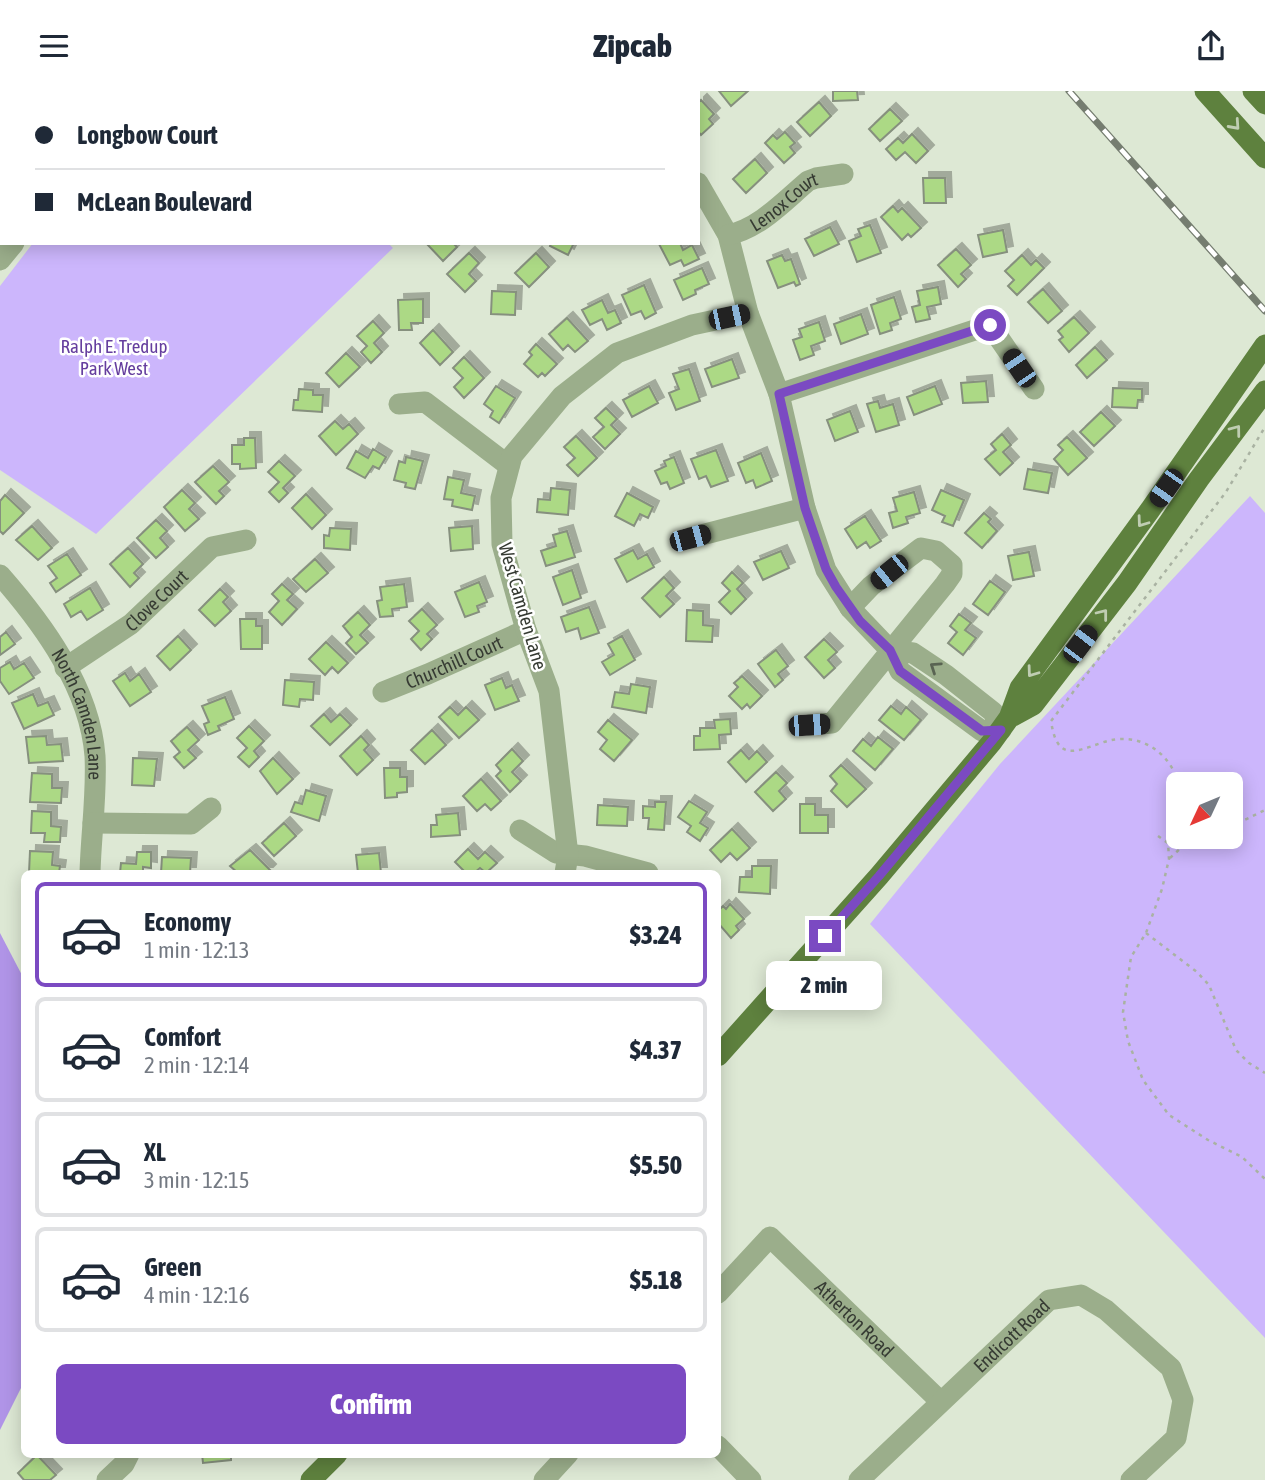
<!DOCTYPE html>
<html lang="en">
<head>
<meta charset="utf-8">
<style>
  body { margin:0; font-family:"Asap Condensed",sans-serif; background:#f6f6f7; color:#1f2937; height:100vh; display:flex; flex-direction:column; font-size:26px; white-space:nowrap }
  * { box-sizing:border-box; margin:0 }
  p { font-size:23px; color:#747a83 }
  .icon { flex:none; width:38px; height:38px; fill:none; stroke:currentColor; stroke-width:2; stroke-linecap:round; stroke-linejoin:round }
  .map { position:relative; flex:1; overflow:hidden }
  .drawer { position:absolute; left:21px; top:779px; width:700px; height:588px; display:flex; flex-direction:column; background:#fff; border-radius:10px; box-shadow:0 4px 18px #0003 }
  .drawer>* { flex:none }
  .banner { position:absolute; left:0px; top:0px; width:700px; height:154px; box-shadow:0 4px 18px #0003; display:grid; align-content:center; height:154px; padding:0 35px; background:#fff }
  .needle { width:46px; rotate:226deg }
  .fabs { position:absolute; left:1166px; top:681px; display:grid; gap:14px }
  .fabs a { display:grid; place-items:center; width:77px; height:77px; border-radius:10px; background:#fff; box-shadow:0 4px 18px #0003; font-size:35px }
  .end { position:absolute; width:32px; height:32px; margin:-16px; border:9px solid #7b4ac2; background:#fff; box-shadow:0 0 0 4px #fff }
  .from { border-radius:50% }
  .bubble { position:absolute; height:49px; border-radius:10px; background:#fff; box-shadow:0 4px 18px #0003; font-size:23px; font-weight:800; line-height:49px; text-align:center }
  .car { position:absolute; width:21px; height:42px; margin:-21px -10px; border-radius:9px; box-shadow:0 0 5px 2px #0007; background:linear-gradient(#222 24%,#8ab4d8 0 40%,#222 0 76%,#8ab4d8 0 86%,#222 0) }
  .banner b { display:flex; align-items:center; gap:24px; height:66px; font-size:26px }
  .banner b+b { border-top:2px solid #e0e1e3 }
  .banner i { width:18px; height:18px; background:#1f2937 }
  ul { padding:12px 0 0; list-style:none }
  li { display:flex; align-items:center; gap:21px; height:105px; margin:0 14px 10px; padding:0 21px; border:4px solid #e0e1e3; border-radius:10px }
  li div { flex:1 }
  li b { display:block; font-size:26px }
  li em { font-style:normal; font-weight:800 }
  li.selected { border-color:#7b4ac2 }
  li>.icon { width:63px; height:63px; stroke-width:1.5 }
  .button { display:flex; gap:14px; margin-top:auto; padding:14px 35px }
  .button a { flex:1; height:80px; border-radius:10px; background:#7b4ac2; color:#fff; font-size:28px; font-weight:800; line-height:80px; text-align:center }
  header { display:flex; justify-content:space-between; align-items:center; height:91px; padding:0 35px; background:#fff; font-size:32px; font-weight:800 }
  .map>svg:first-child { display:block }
  .green { fill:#ccb6fc; fill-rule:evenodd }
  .forest { fill:#b094e7 }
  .building { fill:#acd985; stroke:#86907e; stroke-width:2; filter:url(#shadow) }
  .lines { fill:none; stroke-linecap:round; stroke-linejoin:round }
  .path { stroke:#a9b2a2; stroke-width:2.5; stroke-dasharray:3.5 5; stroke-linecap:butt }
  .minor { stroke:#9bae8b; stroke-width:21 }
  .major { stroke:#5e813e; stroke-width:21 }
  .rail-casing { stroke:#757d70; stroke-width:7 }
  .rail { stroke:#fff; stroke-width:4.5; stroke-dasharray:13; stroke-linecap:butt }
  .oneway { stroke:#bfcdb2 }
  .oneway2 { stroke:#596352 }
  .route { stroke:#7b4ac2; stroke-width:9 }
  .labels { text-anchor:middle; stroke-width:5; stroke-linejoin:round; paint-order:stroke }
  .street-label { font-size:19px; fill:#363b33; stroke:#fff }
  .park-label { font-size:19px; fill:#653e9e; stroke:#fff }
</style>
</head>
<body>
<header><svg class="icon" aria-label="menu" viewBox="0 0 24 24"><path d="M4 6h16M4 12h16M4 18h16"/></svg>Zipcab<svg class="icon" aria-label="share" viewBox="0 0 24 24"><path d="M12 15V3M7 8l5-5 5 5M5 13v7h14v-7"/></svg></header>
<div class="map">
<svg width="1265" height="1389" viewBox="0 0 1265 1389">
  <defs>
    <filter id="shadow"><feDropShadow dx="6" dy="-6" stdDeviation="0" flood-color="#0004"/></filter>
  </defs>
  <rect width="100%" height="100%" fill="#dde8d4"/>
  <!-- green -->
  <path class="green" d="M33 152H388L393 157 96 443 0 379V195Z
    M1250 405 1265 422V1247L870 833 1000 673ZM1230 693V746H1178V693Z"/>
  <!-- forest -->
  <path class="forest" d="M0 842 24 888V1291L0 1339Z"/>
  <!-- building -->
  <path class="building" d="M719 0H748L731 15Z
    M833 0H857L858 9 833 10Z
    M701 9 714 23 709 28 713 33 701 44 698 40V12Z
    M819 11 831 25 810 45 797 31Z
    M890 18 902 30 880 50 869 38Z
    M785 41 795 52 790 56 795 62 784 72 765 52 773 44 777 48Z
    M912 43 928 60 916 72 905 61 896 69 886 58 898 47 903 52Z
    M755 68 767 82 746 102 733 88Z
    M923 87H945L946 112H924Z
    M893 115 898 121 902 117 921 137 911 146 908 143 902 149 881 126Z
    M870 134 881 162 857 171 849 150 861 145 858 138Z
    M830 136 839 153 814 165 805 148Z
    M1003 139 1007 161 983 166 978 144Z
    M426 152H453L457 156 443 170Z
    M551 152H574L568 164 550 155Z
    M680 152 683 159 692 154 699 168 684 175 681 169 670 174 659 153Z
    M956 158 971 174 961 183 966 188 958 196 938 174Z
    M469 162 479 172 469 183 476 190 465 201 447 183Z
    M536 162 549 176 529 196 515 182Z
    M782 164 785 170 791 168 800 193 796 195 794 191 778 197 767 170Z
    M1022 164 1031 174 1036 169 1044 177 1017 204 1008 195 1014 189 1005 180Z
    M702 177 709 193 695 199 696 203 683 209 674 189Z
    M644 194 656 222 645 228 641 220 631 224 622 204Z
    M938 196 941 213 927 216 930 228 916 231 912 216 920 214 917 200Z
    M1043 198 1062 220 1048 232 1028 211Z
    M492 200 516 201 515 224 491 223Z
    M894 206 901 228 890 232 892 239 880 243 871 214Z
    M423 208V232H411L412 239H399L398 209Z
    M602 209 608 222 615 219 621 232 607 239 602 228 590 234 582 219Z
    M861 223 868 243 841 253 834 233Z
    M1074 226 1089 242 1069 261 1059 249 1063 246 1058 240Z
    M567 227 588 250 575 261 568 254 563 259 549 243Z
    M373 230 384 242 374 252 382 261 371 272 361 261 367 255 357 245Z
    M819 231 825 250 811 255 814 264 800 269 793 249 802 246 799 238Z
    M433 239 453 261 440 274 420 252Z
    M536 253 557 273 545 285 542 282 538 286 524 273 532 264 529 261Z
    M1095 256 1107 269 1087 287 1076 274Z
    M346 262 360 276 339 296 326 282Z
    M464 266 484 287 464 307 454 296 463 287 453 277Z
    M732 268 739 287 712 296 705 278Z
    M689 278 700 310 676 319 669 302 679 298 673 283Z
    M986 290 988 311 963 312 961 292Z
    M496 295 515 307 499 332 490 326 493 320 484 313Z
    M649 295 658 312 632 326 623 309Z
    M935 295 942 313 914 324 907 306Z
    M1113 297 1142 298V309H1138L1137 317 1112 316Z
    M299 298 313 299V304H323L322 321 293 319 294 309H298Z
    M878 310 880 317 893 313 899 334 876 341 867 313Z
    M606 317 617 328 611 334 620 343 605 358 593 346 604 336 595 327Z
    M850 320 858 341 835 350 827 329Z
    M1101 321 1115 335 1094 355 1080 341Z
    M335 330 343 338 349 333 358 343 336 364 319 345Z
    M1002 343 1011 354 1003 361 1013 372 1000 384 985 368 996 359 991 353Z
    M576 345 597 367 578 385 567 374 575 367 564 356Z
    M1067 346 1087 367 1068 384 1054 368 1063 359 1058 354Z
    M244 347H255L256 377 240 378V373H232V354H244Z
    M373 358 386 366 379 378 373 375 365 387 347 377 356 360 368 367Z
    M716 359 728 390 711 396 706 385 699 388 691 368Z
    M761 362 772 390 756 397 753 389 746 392 738 372Z
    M406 366 423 370 415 398 405 396 406 392 394 389 399 370 405 372Z
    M674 366 684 392 670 398 667 391 661 393 655 380 666 375 664 370Z
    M279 370 295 385 283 397 288 402 279 411 269 401 279 391 268 381Z
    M213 375 229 391 219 400 224 405 216 413 195 391Z
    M1028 378 1052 382 1048 402 1024 398Z
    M448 386 464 389 461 402 475 405 472 419 452 415 453 409 444 408Z
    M551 397 570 399 568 424 537 421 538 408 550 409Z
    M182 399 195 412 189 418 199 428 185 440 164 416Z
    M941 399 964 409 953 435 942 431 945 425 932 419Z
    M914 401 920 422 906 426 908 432 893 437 889 422 897 420 893 407Z
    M627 402 653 416 648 427 640 423 634 435 615 425Z
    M306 403 326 424 312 438 292 417Z
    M5 404 24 422 3 443 0 440V410Z
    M984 422 991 428 988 431 997 440 982 457 965 442Z
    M865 425 881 450 870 457 866 451 857 457 845 438Z
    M156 429 167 440 160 447 168 456 156 467 137 447Z
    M32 435 52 457 38 469 16 449Z
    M472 435 473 458 451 460 449 437Z
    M330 437 351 438 350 459 324 457V444L329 445Z
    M567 440 575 466 546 475 541 460 556 455 553 444Z
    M128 457 143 473 134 482 139 487 130 496 110 473Z
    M633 459 638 468 647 463 654 476 627 491 615 468Z
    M781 460 789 477 763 489 754 471Z
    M1029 461 1034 485 1013 489 1008 465Z
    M67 463 81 484 56 501 50 492 57 487 48 475Z
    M315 468 328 482 306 501 293 488Z
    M572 479 581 507 563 514 553 486Z
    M732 481 743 492 737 498 746 508 731 523 719 511 730 500 722 492Z
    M664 486 674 497 666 505 674 513 660 526 642 507Z
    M990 490 1005 501 988 524 973 513Z
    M479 491 487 511 477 515 479 521 465 526 455 501Z
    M282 493 293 503 287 509 297 518 282 534 269 521 279 510 272 503Z
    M404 493 407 516 392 518 393 525 380 526 377 510 382 509 380 496Z
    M90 497 103 519 87 529 81 520 71 526 64 513Z
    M220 498 228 506 223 511 231 520 215 535 199 519Z
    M589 516 599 542 581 548 578 537 566 541 561 526Z
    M422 518 437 534 427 543 432 548 421 559 411 548 419 540 409 530Z
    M687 519 703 520V534L713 535 712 551 686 550Z
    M358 521 370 534 360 544 368 552 356 563 346 552 352 546 343 535Z
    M959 523 971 532 965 539 976 547 963 564 948 552 957 541 950 535Z
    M240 528H256V535H262V558H241Z
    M6 541 15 553 0 564V546Z
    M178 545 191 559 170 579 157 565Z
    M622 545 635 569 610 584 602 571 614 564 608 553Z
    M824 548 837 561 828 569 835 577 824 587 805 566Z
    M326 551 348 572 338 582 332 576 325 584 309 568Z
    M776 559 788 575 778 583 783 589 775 596 758 573Z
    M10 571 14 578 24 572 34 587 9 603 0 590V577Z
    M125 582 130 590 139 583 151 601 130 615 113 590Z
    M742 585 762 605 750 617 747 613 742 618 729 605 738 596 734 592Z
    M502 587 506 597 512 594 519 610 495 619 485 594Z
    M285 589 314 591 313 609 300 608 299 616 283 614Z
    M631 593 650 596 646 622 612 616 615 601 629 603Z
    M33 603 38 615 48 611 54 624 24 638 12 612Z
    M225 606 234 628 218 635 220 639 208 644 204 633 209 631 202 615Z
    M891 615 901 623 906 616 921 629 904 649 879 629Z
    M450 616 458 624 466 616 479 629 459 647 439 626Z
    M324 623 331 631 340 623 351 634 330 654 311 635Z
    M730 628 731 643 719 644 720 658 694 659V645H700V637H715L714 629Z
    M608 629 632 649 614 670 600 658 607 649 598 641Z
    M249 635 264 650 254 660 259 666 249 676 238 666 247 657 237 647Z
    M187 636 199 649 188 659 196 667 184 677 174 666 180 661 171 650Z
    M432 639 446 654 425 673 411 659Z
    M46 645 47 654 61 653 63 670 29 672 26 646Z
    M361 645 369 654 364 659 373 669 357 684 340 665Z
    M878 646 893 658 875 679 853 660 863 648 871 655Z
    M512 658 523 670 512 681 521 690 510 701 496 685 501 680 496 674Z
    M741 659 749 668 757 660 767 671 746 691 728 671Z
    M133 667 157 668 154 695 132 694Z
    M273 667 293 688 277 703 260 680Z
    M841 674 866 698 847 716 831 700 837 693 830 685Z
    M384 677H400V686H407V701L397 702V706L385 707Z
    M776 681 787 692 779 700 786 708 773 720 755 701Z
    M32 682 52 683V697H62L61 712 30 711Z
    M481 688 501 710 491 719 485 713 477 720 463 705Z
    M306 699 326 705 319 730 291 721 295 711 302 713Z
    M689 710 707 721 700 732 708 737 700 750 687 741 691 735 678 726Z
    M655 711H666L664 739 648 738 649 727H643V715L655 716Z
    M800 713H815V724H828V742H800Z
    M598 714 628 716 627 735 597 734Z
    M32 720 51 721V735L61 736 60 751H44L45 742H31Z
    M458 722 460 744 431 746V734H437L436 724Z
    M284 732 296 745 274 765 262 752Z
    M732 738 750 757 737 769 730 762 721 771 710 759Z
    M468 758 478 768 485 761 497 772 486 782 480 777 474 782H466L455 771Z
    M250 759 270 779 267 782H238L230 775Z
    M30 760 53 761 52 774 60 775 59 782H29Z
    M137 761H151V777L143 776V782H120L121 772 136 773Z
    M379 762 381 782H358L356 764Z
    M162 766 191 767 190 782H161Z
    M752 775H771L770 803 739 801 740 786H752Z
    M730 813 744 828 736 835 739 839 731 847 718 832V820L723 815 726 818Z
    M202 1363H231V1369L203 1372Z
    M37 1364 56 1384 50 1389H24L18 1382Z"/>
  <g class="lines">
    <!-- path -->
    <path class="path" d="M1179 693C1169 659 1137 639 1101 652 1072 662 1057 669 1051 630L1226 401 1265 336
      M1178 732 1168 752 1182 756
      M1230 736 1265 719
      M1158 745 1168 752 1169 768 1162 798 1146 842 1131 866 1123 921 1128 950 1143 989 1169 1024 1208 1049 1242 1066 1265 1088
      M1170 767 1182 756 1209 746
      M1146 842 1197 881 1209 894 1236 959 1249 972 1265 982"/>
    <!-- minor -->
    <g class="minor">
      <path d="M609 0 612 2"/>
      <path d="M150 2 152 0"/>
      <path d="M554 2 555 0"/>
      <path d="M668 2 670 0"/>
      <path d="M0 85 2 86"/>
      <path d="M698 92 728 144 748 222 779 303 805 417 826 479 850 517 890 559 900 580 982 640 1001 639 993 621 946 584 913 562 890 559"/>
      <path id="s1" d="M728 144C760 137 783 111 808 90L816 87 843 83"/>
      <path d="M0 169 14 152"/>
      <path d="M779 303 990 234 1034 298"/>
      <path d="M399 313 425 311 509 375"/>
      <path d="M690 447 805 417"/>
      <path id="s2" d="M0 484C43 533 90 597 95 665 97 704 91 743 90 782"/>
      <path id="s3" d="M65 577 131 533 212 456 246 449"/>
      <path id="s4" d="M383 601 428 583 526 539"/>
      <path d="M809 634 832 632 945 493 952 483V474L936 460 921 457 871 495 850 517"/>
      <path d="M93 732 191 733 211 717"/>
      <path d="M520 739 556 762 585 765 648 782"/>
      <path d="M565 782 568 764 549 600 526 539 502 453 501 407 512 365 562 305 617 262 692 234 748 222"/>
      <path id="s5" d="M718 1202 770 1146 940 1310"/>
      <path d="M718 1355 751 1389"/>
      <path d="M107 1389 124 1373 129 1363"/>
      <path d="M544 1389 568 1363"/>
      <path id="s6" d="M859 1389 1049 1209 1081 1204 1106 1219 1171 1277 1183 1309 1176 1347 1131 1389"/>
    </g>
    <!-- major -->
    <path class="major" d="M1205 0 1265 67
      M1253 0 1265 13
      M1009 627 1033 614 1127 492 1199 388 1265 300
      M718 965 879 785 991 652 1009 627 1020 597 1150 419 1265 254
      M311 1389 337 1363"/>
    <defs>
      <path id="rail" d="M1069 0 1265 220"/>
    </defs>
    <!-- rail casing -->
    <use href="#rail" class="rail-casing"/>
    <!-- rail -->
    <use href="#rail" class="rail"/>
  </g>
  <!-- one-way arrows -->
  <defs><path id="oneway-chevron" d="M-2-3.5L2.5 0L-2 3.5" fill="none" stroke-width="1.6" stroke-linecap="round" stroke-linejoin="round" transform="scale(1.75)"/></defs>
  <g class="oneway">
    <use href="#oneway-chevron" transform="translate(1235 34) rotate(48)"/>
    <use href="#oneway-chevron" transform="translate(1236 339) rotate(-53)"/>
    <use href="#oneway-chevron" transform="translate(1142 431) rotate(126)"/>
    <use href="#oneway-chevron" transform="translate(1103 523) rotate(-52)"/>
    <use href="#oneway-chevron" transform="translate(1032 581) rotate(126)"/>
  </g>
  <use class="oneway2" href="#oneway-chevron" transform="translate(935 576) rotate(-146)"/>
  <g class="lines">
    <!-- route -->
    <path class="route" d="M825 845 879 785 1001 639 982 640 900 580 890 559 860 530 836 496 826 478 805 417 779 303 990 234"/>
  </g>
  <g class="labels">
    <!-- street labels -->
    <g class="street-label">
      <text dy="7" stroke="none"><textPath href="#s1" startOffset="66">Lenox Court</textPath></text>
      <text dy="7" stroke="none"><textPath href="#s3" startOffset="114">Clove Court</textPath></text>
      <text transform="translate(523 515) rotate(74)" y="7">West Camden Lane</text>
      <text dy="7" stroke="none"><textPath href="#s4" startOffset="77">Churchill Court</textPath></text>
      <text dy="7" stroke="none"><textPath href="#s2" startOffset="163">North Camden Lane</textPath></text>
      <text dy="7" stroke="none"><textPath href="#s5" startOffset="194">Atherton Road</textPath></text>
      <text dy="7" stroke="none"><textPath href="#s6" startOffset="210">Endicott Road</textPath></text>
    </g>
    <!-- park labels -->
    <g class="park-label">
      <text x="114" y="262">Ralph E. Tredup<tspan x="114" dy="22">Park West</tspan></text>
    </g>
  </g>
</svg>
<div class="fabs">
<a><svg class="needle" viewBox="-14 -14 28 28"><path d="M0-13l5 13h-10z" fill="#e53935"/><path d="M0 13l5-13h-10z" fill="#747a83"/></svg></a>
</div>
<i class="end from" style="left:990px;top:234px"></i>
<i class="end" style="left:825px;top:845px"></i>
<div class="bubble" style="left:766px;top:870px;width:116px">2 min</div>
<i class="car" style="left:729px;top:226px;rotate:78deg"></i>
<i class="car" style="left:1019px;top:277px;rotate:326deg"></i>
<i class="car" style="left:1166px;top:397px;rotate:215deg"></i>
<i class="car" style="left:690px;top:447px;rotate:75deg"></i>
<i class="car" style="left:889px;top:481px;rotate:231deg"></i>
<i class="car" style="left:1080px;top:553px;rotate:37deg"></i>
<i class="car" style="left:809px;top:634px;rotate:86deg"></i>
<div class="banner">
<b><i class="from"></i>Longbow Court</b>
<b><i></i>McLean Boulevard</b>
</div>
<section class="drawer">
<ul>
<li class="selected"><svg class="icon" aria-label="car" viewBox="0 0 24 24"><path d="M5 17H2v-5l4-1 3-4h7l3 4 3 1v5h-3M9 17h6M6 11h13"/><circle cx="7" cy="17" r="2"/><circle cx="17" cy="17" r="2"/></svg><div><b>Economy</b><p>1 min · 12:13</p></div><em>$3.24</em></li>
<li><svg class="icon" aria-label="car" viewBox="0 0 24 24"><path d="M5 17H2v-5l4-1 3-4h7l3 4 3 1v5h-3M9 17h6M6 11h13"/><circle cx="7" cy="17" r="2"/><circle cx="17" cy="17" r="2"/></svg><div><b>Comfort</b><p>2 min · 12:14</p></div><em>$4.37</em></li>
<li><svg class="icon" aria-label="car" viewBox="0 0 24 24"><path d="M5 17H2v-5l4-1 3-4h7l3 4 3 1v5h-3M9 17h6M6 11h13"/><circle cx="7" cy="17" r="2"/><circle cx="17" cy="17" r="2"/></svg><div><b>XL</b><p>3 min · 12:15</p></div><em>$5.50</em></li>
<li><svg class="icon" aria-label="car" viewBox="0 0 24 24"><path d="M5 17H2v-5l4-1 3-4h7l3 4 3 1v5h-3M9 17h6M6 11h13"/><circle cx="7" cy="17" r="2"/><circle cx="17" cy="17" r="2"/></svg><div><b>Green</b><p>4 min · 12:16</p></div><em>$5.18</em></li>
</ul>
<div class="button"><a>Confirm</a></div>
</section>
</div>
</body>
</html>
